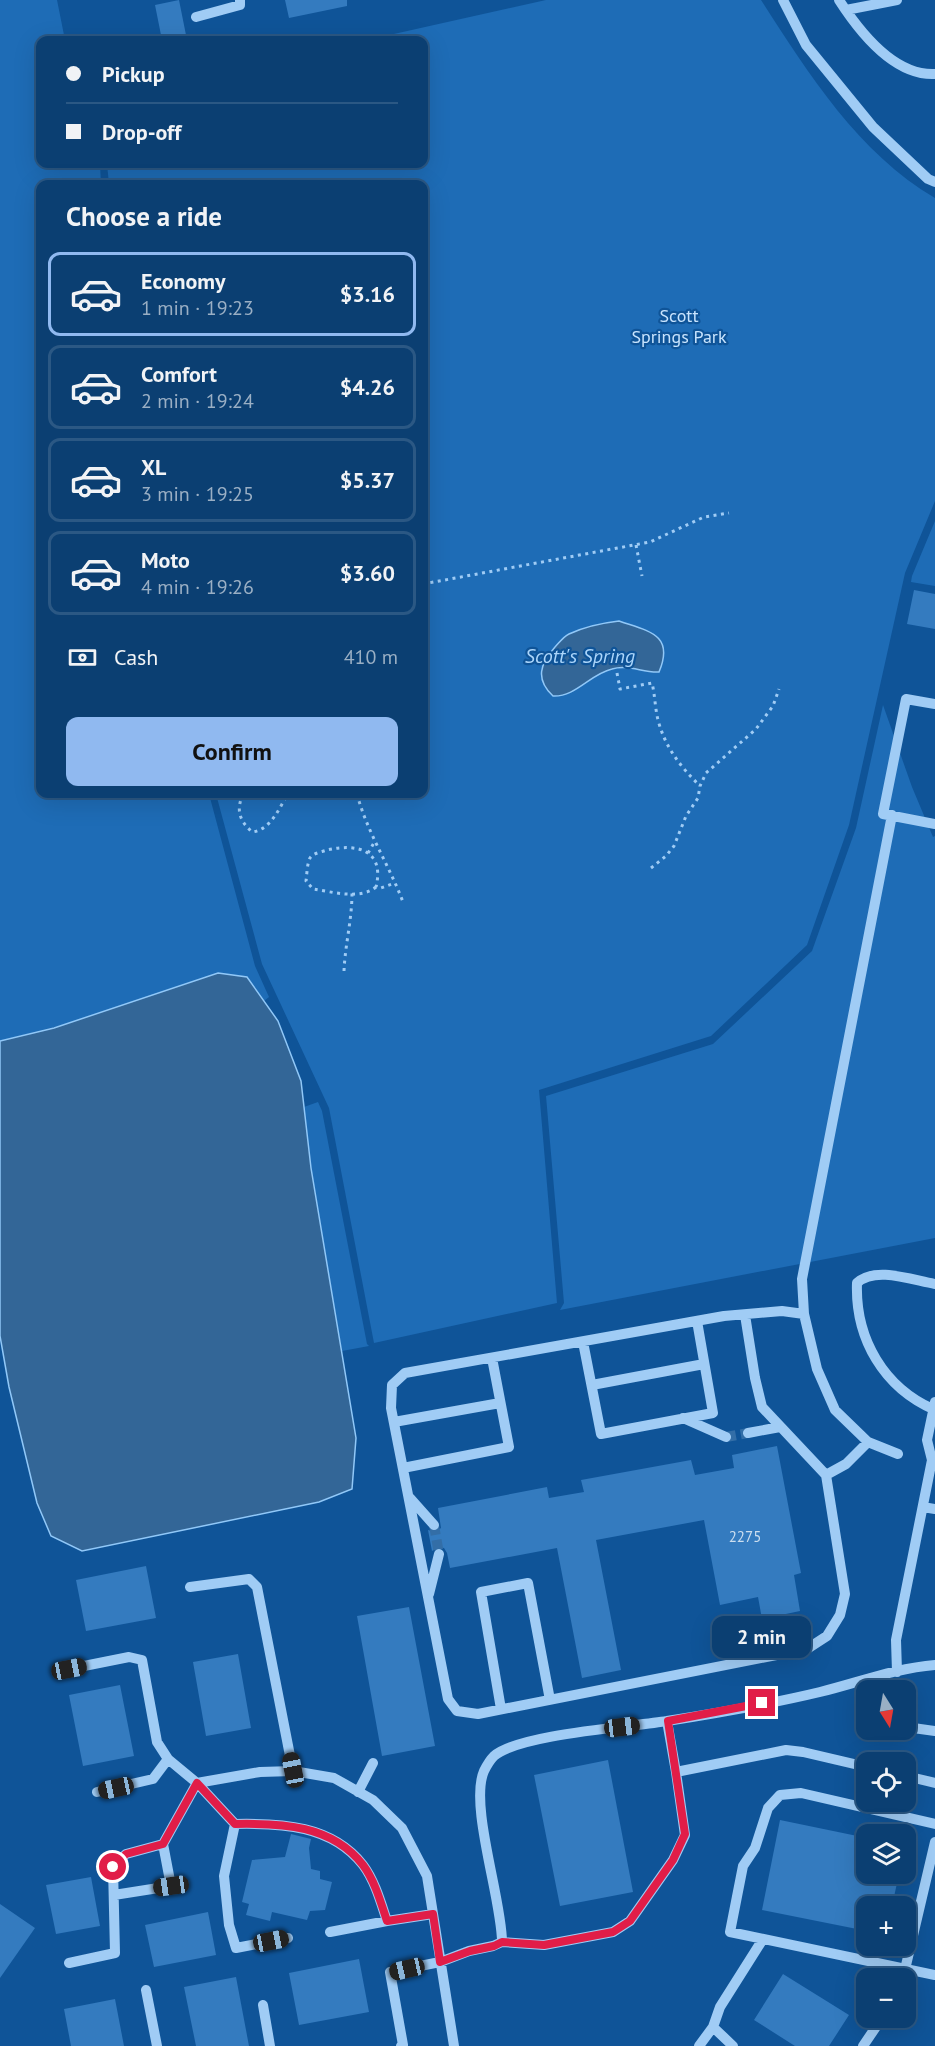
<!DOCTYPE html>
<html lang="en">
<head>
<meta charset="utf-8">
<style>
  body { margin:0; font-family:"PT Sans",sans-serif; background:#194a7a; color:#f1f3f6; height:100vh; display:flex; flex-direction:column; font-size:22px; white-space:nowrap }
  * { box-sizing:border-box; margin:0 }
  p { font-size:20px; color:#9aafc4 }
  .icon { flex:none; width:33px; height:33px; fill:none; stroke:currentColor; stroke-width:2; stroke-linecap:round; stroke-linejoin:round }
  .map { position:relative; flex:1; overflow:hidden }
  .sheet { position:absolute; left:36px; top:180px; width:392px; height:618px; display:flex; flex-direction:column; background:#0b3f72; border-radius:12px; box-shadow:0 6px 24px #0002,0 0 0 2px #2b5884 }
  .sheet>* { flex:none }
  .guide { position:absolute; left:36px; top:36px; width:392px; height:132px; border-radius:12px; box-shadow:0 6px 24px #0002,0 0 0 2px #2b5884; display:grid; align-content:center; height:132px; padding:0 30px; background:#0b3f72 }
  .needle { width:39px; rotate:169deg }
  .controls { position:absolute; left:856px; top:1680px; display:grid; gap:12px }
  .controls a { display:grid; place-items:center; width:60px; height:60px; border-radius:12px; background:#0b3f72; box-shadow:0 6px 24px #0002,0 0 0 2px #2b5884; font-size:30px }
  .end { position:absolute; width:27px; height:27px; margin:-14px; border:8px solid #e11d48; background:#fff; box-shadow:0 0 0 3px #fff }
  .from { border-radius:50% }
  .bubble { position:absolute; height:42px; border-radius:12px; background:#0b3f72; box-shadow:0 6px 24px #0002,0 0 0 2px #2b5884; font-size:20px; font-weight:800; line-height:42px; text-align:center }
  .car { position:absolute; width:18px; height:36px; margin:-18px -9px; border-radius:8px; box-shadow:0 0 4px 2px #0007; background:linear-gradient(#222 24%,#8ab4d8 0 40%,#222 0 76%,#8ab4d8 0 86%,#222 0) }
  .guide b { display:flex; align-items:center; gap:21px; height:57px; font-size:22px }
  .guide b+b { border-top:2px solid #2b5884 }
  .guide i { width:15px; height:15px; background:#f1f3f6 }
  ul { padding:0; list-style:none }
  li { display:flex; align-items:center; gap:18px; height:84px; margin:0 12px 9px; padding:0 18px; border:3px solid #2b5884; border-radius:12px }
  li div { flex:1 }
  li b { display:block; font-size:22px }
  li em { font-style:normal; font-weight:800 }
  li.selected { border-color:#90b9f0 }
  li>.icon { width:54px; height:54px; stroke-width:1.5 }
  h2 { padding:0 30px; font-size:27px; line-height:72px }
  .pay { display:flex; align-items:center; gap:15px; height:66px; padding:0 30px; font-size:22px }
  .pay p { margin-inline-start:auto }
  .cta { display:flex; gap:12px; margin-top:auto; padding:12px 30px }
  .cta a { flex:1; height:69px; border-radius:12px; background:#90b9f0; color:#111; font-size:24px; font-weight:800; line-height:69px; text-align:center }
  .map>svg:first-child { display:block }
  .green { fill:#1e6cb6 }
  .water { fill:#336697; stroke:#91c8f8; stroke-width:1.5 }
  .building { fill:#347bbf }
  .lines { fill:none; stroke-linecap:round; stroke-linejoin:round }
  .minor-tunnel { stroke:#336ea7; stroke-width:10; stroke-dasharray:10 5; stroke-linecap:butt }
  .path { stroke:#a0ccf5; stroke-width:3; stroke-dasharray:3 4.5; stroke-linecap:butt }
  .minor { stroke:#a0ccf5; stroke-width:10 }
  .route { stroke:#e11d48; stroke-width:8 }
  .labels { text-anchor:middle; stroke-width:4.5; stroke-linejoin:round; paint-order:stroke }
  .number-label { font-size:15px; fill:#ccdeef }
  .park-label { font-size:18px; fill:#c8e4fe; stroke:#0f5498 }
  .water-label { font-size:20px; font-style:italic; fill:#acd6fb; stroke:#0f5498 }
</style>
</head>
<body>
<div class="map">
<svg width="935" height="2046" viewBox="0 0 935 2046">
  <rect width="100%" height="100%" fill="#0f5498"/>
  <!-- green -->
  <path class="green" d="M0 0H57L65 40H40V164H100L101 184H40V794H209L255 966 269 997 264 1001 247 977 0 1041Z
    M546 0H761C808 73 858 153 935 198V501L905 573 849 825 807 945 711 1036 539 1090 557 1303 374 1343 329 1108 262 964 216 794H423V184H109L107 164H423V40H367Z
    M935 521V586L911 582 912 576Z
    M883 705 912 787 933 837 935 836V1238L560 1310 564 1303 546 1096 713 1044 812 951 856 828Z
    M318 1102 322 1111 367 1344 369 1346 342 1351 311 1168 304 1107Z"/>
  <!-- water -->
  <path class="water" d="M619 621C648 631 675 634 659 672 643 673 628 664 612 669 590 674 576 697 553 696 535 679 540 664 555 647 559 643 563 637 569 634 584 627 602 623 619 621Z
    M218 973 247 977 278 1021 301 1081 311 1168 356 1438 352 1489 319 1502 82 1551 51 1536 37 1503 9 1387 0 1336V1041L54 1028Z"/>
  <!-- building -->
  <path class="building" d="M179 0 187 40H162L155 5Z
    M285 0H347V6L289 18Z
    M914 590 935 594V629L907 624Z
    M777 1446 801 1573 794 1575 800 1611 762 1619 758 1597 720 1605 704 1520 596 1540 621 1670 582 1678 557 1548 450 1568 447 1553 444 1548 438 1547 432 1551 428 1530 435 1532 441 1528 438 1508 547 1487 549 1498 584 1492 581 1480 691 1460 695 1475 734 1468 732 1455Z
    M146 1566 156 1618 86 1631 76 1580Z
    M409 1607 435 1746 382 1756 357 1616Z
    M238 1654 251 1728 206 1736 193 1662Z
    M120 1685 134 1756 83 1766 69 1695Z
    M608 1760 633 1892 560 1906 534 1775Z
    M780 1820 867 1838V1874H899L892 1906H867V1931L762 1910Z
    M291 1834 311 1839 309 1848 311 1869 320 1871V1879L332 1882 325 1910 310 1911 307 1920 272 1912 270 1921 246 1915 249 1904 242 1902 252 1860 285 1857Z
    M91 1877 100 1926 56 1934 46 1885Z
    M0 1904 35 1928 0 1978Z
    M208 1912 216 1955 154 1967 145 1925Z
    M359 1959 369 2012 299 2025 289 1973Z
    M783 1974 849 2015 829 2046H795L754 2020Z
    M236 1977 249 2046H196L184 1987Z
    M115 1999 124 2046H71L64 2009Z"/>
  <g class="lines">
    <!-- minor-tunnel -->
    <path class="minor-tunnel" d="M726 1437 748 1433
      M434 1525 439 1554"/>
    <!-- path -->
    <path class="path" d="M636 545 642 576
      M423 584 650 542 704 517 729 513
      M617 673 620 689 652 683C655 695 655 708 658 720 665 747 680 766 700 786
      M243 794C236 810 239 820 252 832 271 830 279 808 288 794
      M357 794C367 832 389 865 403 902
      M368 853 375 841
      M651 868 666 856 674 846 686 816 698 798 700 786 706 773 756 729 773 706 779 689
      M376 887C360 900 333 892 313 889L306 881C307 874 307 864 310 858 313 853 322 852 327 850 357 843 385 850 376 887L381 888 395 883
      M344 971C345 945 352 920 352 893"/>
    <!-- minor -->
    <path class="minor" d="M783 0 806 45 873 127 928 179 935 182
      M839 0C859 31 894 76 935 74
      M846 10 897 0
      M196 17 240 5V0
      M935 704 906 699 883 814 935 824
      M935 1284C912 1280 875 1266 857 1283 855 1339 884 1388 935 1410
      M804 1314 802 1279 892 815
      M745 1315 755 1378 762 1407 826 1475
      M583 1342 601 1434 713 1413 697 1321
      M592 1385 704 1364
      M683 1418 726 1437
      M394 1422 500 1403
      M748 1433 780 1427
      M868 1442 846 1464 826 1475 845 1594 840 1615 827 1636 807 1649 478 1714 457 1711 448 1699 391 1408 392 1385 405 1373 724 1316 782 1311 804 1314 817 1369 835 1410 868 1442 898 1454
      M403 1468 509 1447 492 1358
      M410 1498 434 1525
      M923 1507 935 1509
      M190 1587 249 1579 257 1587 293 1771
      M429 1594 439 1554
      M69 1669 129 1657 142 1660 157 1742 168 1759 197 1783 235 1824C281 1823 332 1825 363 1865 375 1881 381 1903 387 1921L433 1914
      M897 1672 896 1640 932 1460 927 1440 935 1402
      M881 1676V1690
      M501 1709 481 1592 528 1583 550 1700
      M667 1721 676 1772 786 1750 803 1752 867 1767
      M906 1727 935 1731
      M906 1776 935 1783
      M197 1783 260 1772 293 1771 334 1778 373 1800 402 1828 427 1876 454 2046
      M97 1792 153 1779 168 1759
      M358 1792 373 1763
      M235 1824 224 1876 229 1925 236 1948 288 1938
      M935 1824 801 1793 780 1795 768 1808 755 1848 743 1866 730 1932 935 1975
      M114 1895 171 1886 163 1844
      M330 1932 387 1921
      M502 1942 544 1945 613 1932 630 1921 673 1860 685 1835 676 1772
      M69 1963 115 1953 113 1867 126 1854 163 1844 197 1783
      M903 1978 935 1842
      M146 1990 157 2046
      M263 2005 270 2046
      M713 2027 720 2007 763 1939
      M401 2046 403 2045 390 1972 440 1962 469 1951 493 1946 502 1942C502 1900 469 1805 484 1771 486 1767 491 1759 494 1756 519 1734 631 1727 667 1721 718 1713 770 1704 820 1692 857 1683 896 1668 935 1665
      M699 2046 713 2027 733 2046
      M863 2046 882 2018"/>
  </g>
  <g class="lines">
    <!-- route -->
    <path class="route" d="M113 1867 126 1854 163 1844 197 1783 235 1824C282 1823 332 1825 363 1865 375 1881 381 1903 387 1921L433 1914 440 1962 470 1951 494 1946 502 1942 544 1945 613 1932 630 1921 673 1860 685 1834 668 1721 762 1703"/>
  </g>
  <g class="labels">
    <!-- number labels -->
    <g class="number-label">
      <text x="745" y="1542">2275</text>
    </g>
    <!-- park labels -->
    <g class="park-label">
      <text x="679" y="322">Scott<tspan x="679" dy="21">Springs Park</tspan></text>
    </g>
    <!-- water labels -->
    <g class="water-label">
      <text x="580" y="663">Scott's Spring</text>
    </g>
  </g>
</svg>
<div class="controls">
<a><svg class="needle" viewBox="-14 -14 28 28"><path d="M0-13l5 13h-10z" fill="#e53935"/><path d="M0 13l5-13h-10z" fill="#9aafc4"/></svg></a>
<a><svg class="icon" aria-label="locate" viewBox="0 0 24 24"><circle cx="12" cy="12" r="6"/><path d="M12 2v4M12 18v4M2 12h4M18 12h4"/></svg></a>
<a><svg class="icon" aria-label="layers" viewBox="0 0 24 24"><path d="M12 4l9 5-9 5-9-5zM3 14l9 5 9-5"/></svg></a>
<a>+</a>
<a>−</a>
</div>
<i class="end from" style="left:113px;top:1867px"></i>
<i class="end" style="left:762px;top:1703px"></i>
<div class="bubble" style="left:712px;top:1616px;width:99px">2 min</div>
<i class="car" style="left:69px;top:1669px;rotate:79deg"></i>
<i class="car" style="left:622px;top:1727px;rotate:83deg"></i>
<i class="car" style="left:293px;top:1770px;rotate:349deg"></i>
<i class="car" style="left:116px;top:1788px;rotate:258deg"></i>
<i class="car" style="left:171px;top:1886px;rotate:262deg"></i>
<i class="car" style="left:271px;top:1941px;rotate:79deg"></i>
<i class="car" style="left:407px;top:1969px;rotate:257deg"></i>
<div class="guide">
<b><i class="from"></i>Pickup</b>
<b><i></i>Drop-off</b>
</div>
<section class="sheet">
<h2>Choose a ride</h2>
<ul>
<li class="selected"><svg class="icon" aria-label="car" viewBox="0 0 24 24"><path d="M5 17H2v-5l4-1 3-4h7l3 4 3 1v5h-3M9 17h6M6 11h13"/><circle cx="7" cy="17" r="2"/><circle cx="17" cy="17" r="2"/></svg><div><b>Economy</b><p>1 min · 19:23</p></div><em>$3.16</em></li>
<li><svg class="icon" aria-label="car" viewBox="0 0 24 24"><path d="M5 17H2v-5l4-1 3-4h7l3 4 3 1v5h-3M9 17h6M6 11h13"/><circle cx="7" cy="17" r="2"/><circle cx="17" cy="17" r="2"/></svg><div><b>Comfort</b><p>2 min · 19:24</p></div><em>$4.26</em></li>
<li><svg class="icon" aria-label="car" viewBox="0 0 24 24"><path d="M5 17H2v-5l4-1 3-4h7l3 4 3 1v5h-3M9 17h6M6 11h13"/><circle cx="7" cy="17" r="2"/><circle cx="17" cy="17" r="2"/></svg><div><b>XL</b><p>3 min · 19:25</p></div><em>$5.37</em></li>
<li><svg class="icon" aria-label="car" viewBox="0 0 24 24"><path d="M5 17H2v-5l4-1 3-4h7l3 4 3 1v5h-3M9 17h6M6 11h13"/><circle cx="7" cy="17" r="2"/><circle cx="17" cy="17" r="2"/></svg><div><b>Moto</b><p>4 min · 19:26</p></div><em>$3.60</em></li>
</ul>
<div class="pay"><svg class="icon" aria-label="cash" viewBox="0 0 24 24"><path d="M3 7h18v10H3z"/><circle cx="12" cy="12" r="2"/></svg>Cash<p>410 m</p></div>
<div class="cta"><a>Confirm</a></div>
</section>
</div>
</body>
</html>
